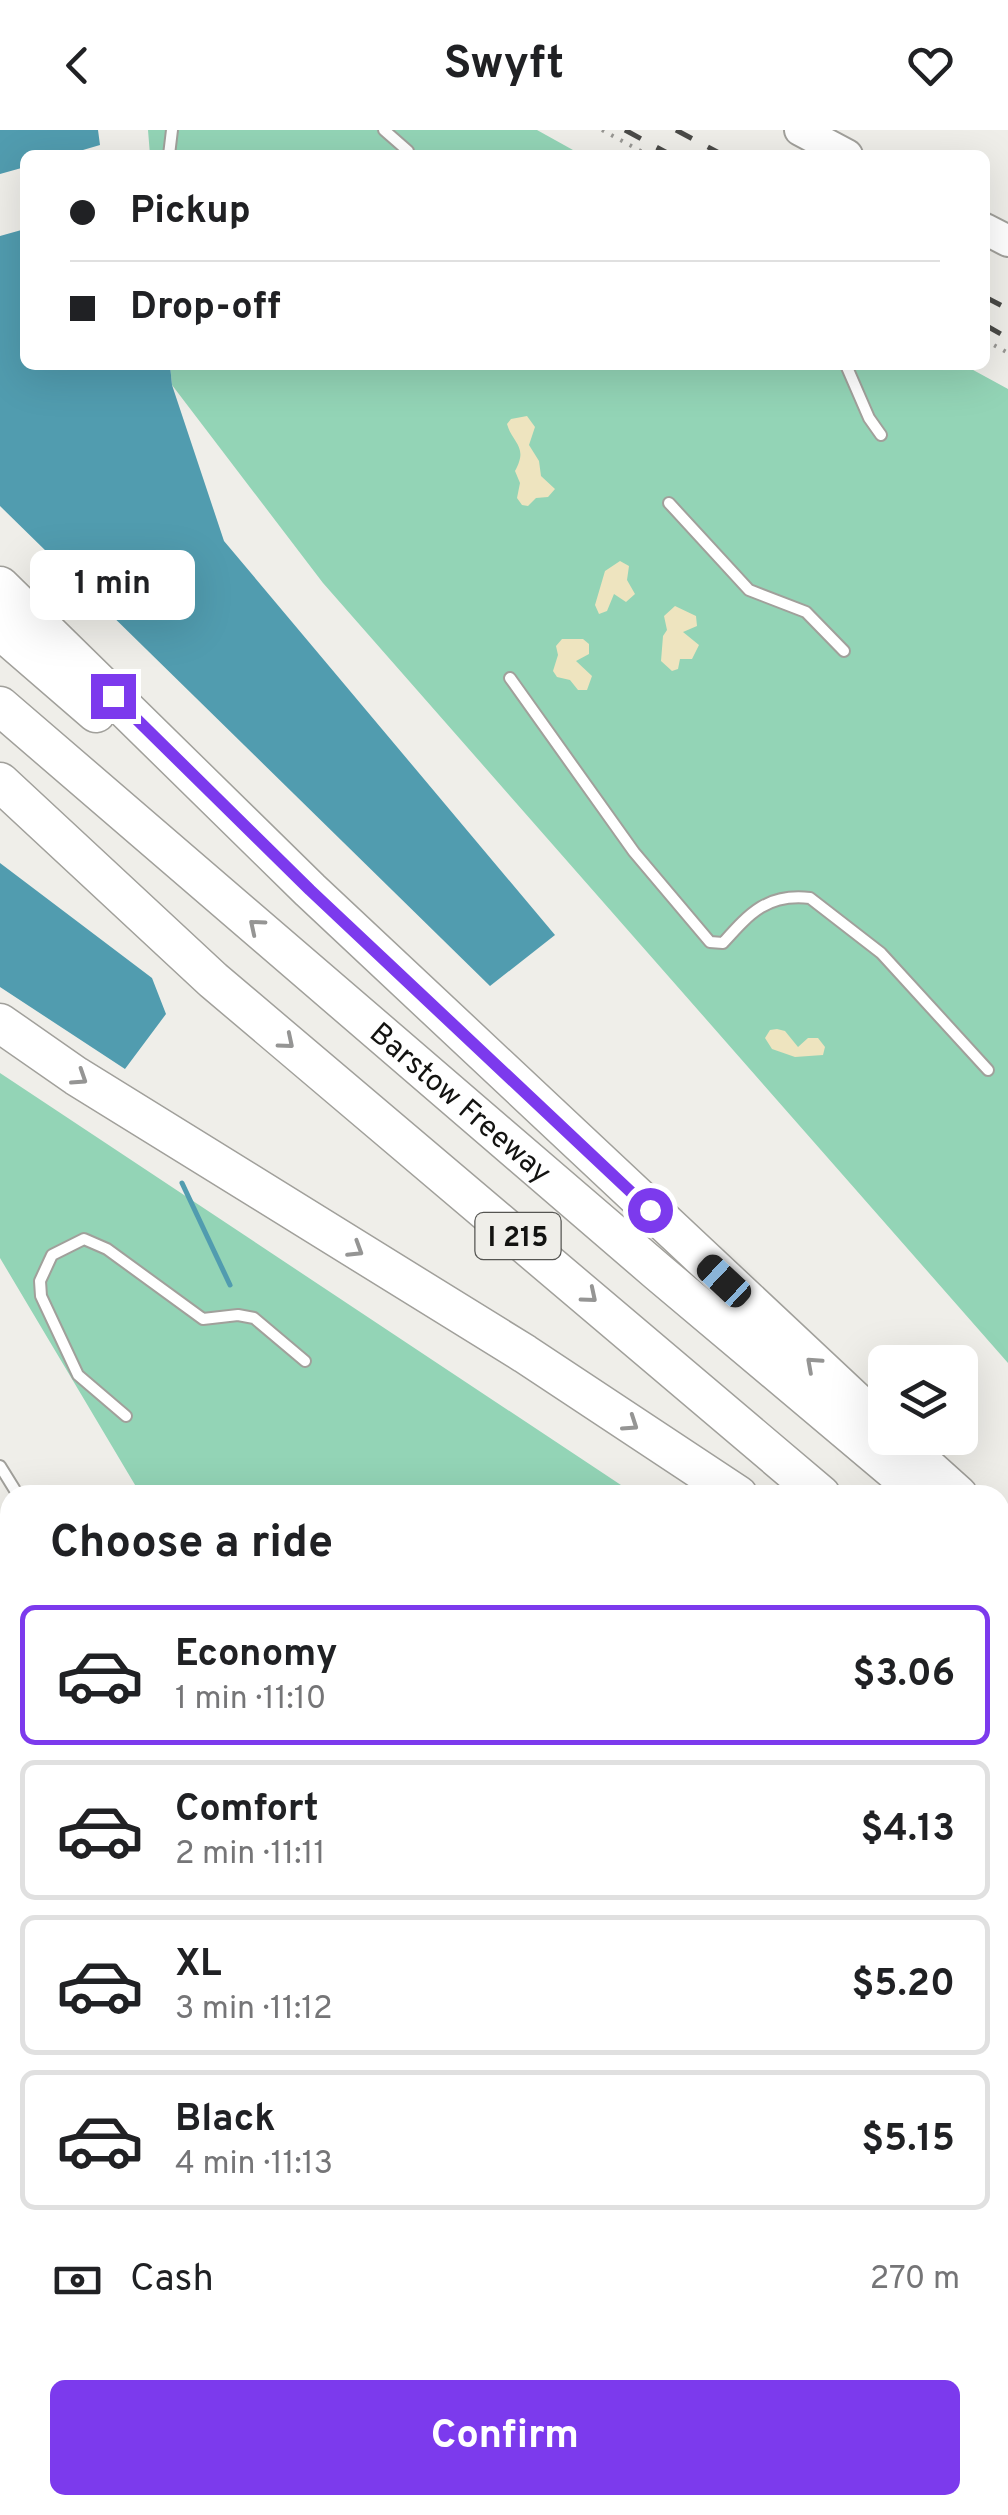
<!DOCTYPE html>
<html lang="en">
<head>
<meta charset="utf-8">
<style>
  body { margin:0; font-family:Overpass,sans-serif; background:#f2f2f2; color:#202124; height:100vh; display:flex; flex-direction:column; font-size:38px; white-space:nowrap }
  * { box-sizing:border-box; margin:0 }
  p { font-size:32px; color:#757577 }
  .icon { flex:none; width:55px; height:55px; fill:none; stroke:currentColor; stroke-width:2; stroke-linecap:round; stroke-linejoin:round }
  .map { position:relative; flex:1; overflow:hidden }
  .side { position:absolute; left:0px; top:1355px; width:1010px; height:1030px; display:flex; flex-direction:column; background:#fff; border-radius:30px 30px 0 0; box-shadow:0 10px 40px #0002 }
  .side>* { flex:none }
  .guide { position:absolute; left:20px; top:20px; width:970px; height:220px; border-radius:15px; box-shadow:0 10px 40px #0002; display:grid; align-content:center; height:220px; padding:0 50px; background:#fff }
  .fabs { position:absolute; left:868px; top:1215px; display:grid; gap:20px }
  .fabs a { display:grid; place-items:center; width:110px; height:110px; border-radius:15px; background:#fff; box-shadow:0 10px 40px #0002; font-size:50px }
  .end { position:absolute; width:45px; height:45px; margin:-22px; border:12px solid #7c3aed; background:#fff; box-shadow:0 0 0 5px #fff }
  .from { border-radius:50% }
  .bubble { position:absolute; height:70px; border-radius:15px; background:#fff; box-shadow:0 10px 40px #0002; font-size:32px; font-weight:700; line-height:70px; text-align:center }
  .car { position:absolute; width:30px; height:60px; margin:-30px -15px; border-radius:12px; box-shadow:0 0 8px 2px #0007; background:linear-gradient(#222 24%,#8ab4d8 0 40%,#222 0 76%,#8ab4d8 0 86%,#222 0) }
  .guide b { display:flex; align-items:center; gap:35px; height:95px; font-size:38px }
  .guide b+b { border-top:2px solid #e0e0e0 }
  .guide i { width:25px; height:25px; background:#202124 }
  ul { padding:0; list-style:none }
  li { display:flex; align-items:center; gap:30px; height:140px; margin:0 20px 15px; padding:0 30px; border:5px solid #e0e0e0; border-radius:15px }
  li div { flex:1 }
  li b { display:block; font-size:38px }
  li em { font-style:normal; font-weight:700 }
  li.selected { border-color:#7c3aed }
  li>.icon { width:90px; height:90px; stroke-width:1.5 }
  h2 { padding:0 50px; font-size:45px; line-height:120px }
  .pay { display:flex; align-items:center; gap:25px; height:110px; padding:0 50px; font-size:38px }
  .pay p { margin-inline-start:auto }
  .cta { display:flex; gap:20px; margin-top:auto; padding:20px 50px }
  .cta a { flex:1; height:115px; border-radius:15px; background:#7c3aed; color:#fff; font-size:40px; font-weight:700; line-height:115px; text-align:center }
  header { display:flex; justify-content:space-between; align-items:center; height:130px; padding:0 50px; background:#fff; font-size:45px; font-weight:700 }
  .map>svg:first-child { display:block }
  .green { fill:#93d4b6 }
  .sand { fill:#eee4bf }
  .water { fill:#519caf }
  .lines { fill:none; stroke-linecap:round; stroke-linejoin:round }
  .stream { stroke:#519caf; stroke-width:5 }
  .service-casing { stroke:#a1a09b; stroke-width:14 }
  .minor-casing { stroke:#a1a09b; stroke-width:24 }
  .tertiary-casing { stroke:#a1a09b; stroke-width:29 }
  .secondary-casing { stroke:#a1a09b; stroke-width:34 }
  .motorway-casing { stroke:#a1a09b; stroke-width:41 }
  .path { stroke:#989793; stroke-width:4; stroke-dasharray:2.5 8; stroke-linecap:butt }
  .service { stroke:#fff; stroke-width:10 }
  .minor { stroke:#fff; stroke-width:20 }
  .tertiary { stroke:#fff; stroke-width:25 }
  .secondary { stroke:#fff; stroke-width:30 }
  .motorway { stroke:#fff; stroke-width:38 }
  .rail { stroke:#4a4a47; stroke-width:5; stroke-dasharray:18 18; stroke-linecap:butt }
  .oneway { stroke:#959594 }
  .route { stroke:#7c3aed; stroke-width:12 }
  .labels { text-anchor:middle; stroke-width:10; stroke-linejoin:round; paint-order:stroke }
  .shield { fill:#efeee9; stroke:#555552; stroke-width:2.5 }
  .shield-label { font-size:28px; font-weight:bold; fill:#131311 }
  .street-label { font-size:30px; fill:#131311; stroke:#efeee9 }
</style>
</head>
<body>
<header><svg class="icon" aria-label="back" viewBox="0 0 24 24"><path d="M15 5l-7 7 7 7"/></svg>Swyft<svg class="icon" aria-label="heart" viewBox="0 0 24 24"><path d="M12 20l-8-8c-3-5 5-10 8-4 3-6 11-1 8 4z"/></svg></header>
<div class="map">
<svg width="1008" height="2385" viewBox="0 0 1008 2385">
  <rect width="100%" height="100%" fill="#efeee9"/>
  <!-- green -->
  <path class="green" d="M148 0H537L582 25H150Z
    M170 235H964L1008 259V1233L323 453 172 255Z
    M0 943 636 1365H141L0 1128Z
    M1000 1626 1008 1632V2181L1000 2180Z
    M0 2112 10 2128V2375H544L553 2385H0Z
    M667 2375H935L939 2385H679Z"/>
  <!-- sand -->
  <path class="sand" d="M527 286 535 297 529 315 539 331 541 346 555 359 548 367 536 368 528 376 522 375 517 368 520 353 515 341C529 316 512 313 507 294L511 289Z
    M620 431 629 436 627 450 635 464 626 472 614 464 607 481 599 484 595 475 605 441Z
    M675 476 696 486 697 496 683 502 699 515 692 529H680L678 539 672 541 661 531 663 506 667 500 664 486Z
    M562 509H583L589 514V524L576 531 592 546 587 560H578L570 550 557 547 553 541 558 525 556 516Z
    M777 899 785 901 798 917 808 908H818L825 917 823 925 795 927 772 919 765 908 770 900Z"/>
  <!-- water -->
  <path class="water" d="M0 0H98L100 15 66 25H25V37L0 44Z
    M25 99V235H170L172 255 224 411 555 805 490 856 0 376V106Z
    M0 733 152 848 166 884 125 939 0 857Z"/>
  <g class="lines">
    <!-- stream -->
    <path class="stream" d="M182 1053 230 1155"/>
    <defs>
      <path id="service" d="M384 0 408 21
        M169 25 172 0
        M846 235 869 288 881 305
        M669 373 749 460 806 482 844 521
        M510 548 634 722 710 812 723 813C749 784 767 763 810 768L881 823 988 940
        M126 1286 78 1245 41 1166 40 1151 52 1125 84 1109 107 1119 203 1189 238 1185 254 1188 305 1231
        M0 1336 18 1365
        M1000 1757 1008 1764
        M1000 2153H1008
        M0 2288 10 2301
        M429 2375 438 2385
        M498 2375 507 2385
        M709 2375 722 2385
        M927 2375 931 2385"/>
      <path id="minor" d="M0 1717 10 1734
        M0 1969 10 1963
        M0 2077 10 2094"/>
      <path id="tertiary" d="M0 1576 10 1570"/>
      <path id="secondary" d="M800 0 847 25
        M985 99 1008 111
        M0 1476 10 1494
        M598 2375 608 2385"/>
      <g id="motorway">
        <path d="M0 456 310 760 885 1299"/>
        <path d="M0 500 96 583"/>
        <path id="s1" d="M0 576 658 1142 923 1365"/>
        <path d="M0 652 213 850 821 1365"/>
        <path d="M0 893 76 946 525 1224 738 1365"/>
        <path d="M908 1320 958 1365"/>
        <path d="M1000 1402 1008 1410"/>
        <path d="M1000 1519 1008 1526"/>
        <path d="M1000 1565 1008 1572"/>
      </g>
    </defs>
    <!-- service casing -->
    <use href="#service" class="service-casing"/>
    <!-- minor casing -->
    <use href="#minor" class="minor-casing"/>
    <!-- tertiary casing -->
    <use href="#tertiary" class="tertiary-casing"/>
    <!-- secondary casing -->
    <use href="#secondary" class="secondary-casing"/>
    <!-- motorway casing -->
    <use href="#motorway" class="motorway-casing"/>
    <!-- path -->
    <path class="path" d="M602 0 648 25
      M985 210 1008 223"/>
    <!-- service -->
    <use href="#service" class="service"/>
    <!-- minor -->
    <use href="#minor" class="minor"/>
    <!-- tertiary -->
    <use href="#tertiary" class="tertiary"/>
    <!-- secondary -->
    <use href="#secondary" class="secondary"/>
    <!-- motorway -->
    <use href="#motorway" class="motorway"/>
    <!-- rail -->
    <path class="rail" d="M625 0 671 25
      M676 0 723 25
      M985 167 1008 179
      M985 195 1008 208"/>
  </g>
  <!-- one-way arrows -->
  <defs><path id="oneway-chevron" d="M-2-3.5L2.5 0L-2 3.5" fill="none" stroke-width="1.6" stroke-linecap="round" stroke-linejoin="round" transform="scale(2.5)"/></defs>
  <g class="oneway">
    <use href="#oneway-chevron" transform="translate(256 796) rotate(-140)"/>
    <use href="#oneway-chevron" transform="translate(287 912) rotate(40)"/>
    <use href="#oneway-chevron" transform="translate(80 948) rotate(33)"/>
    <use href="#oneway-chevron" transform="translate(356 1120) rotate(32)"/>
    <use href="#oneway-chevron" transform="translate(590 1166) rotate(40)"/>
    <use href="#oneway-chevron" transform="translate(813 1234) rotate(-138)"/>
    <use href="#oneway-chevron" transform="translate(631 1294) rotate(34)"/>
  </g>
  <g class="lines">
    <!-- route -->
    <path class="route" d="M113 566 310 760 650 1080"/>
  </g>
  <g class="labels">
    <!-- shield labels -->
    <rect class="shield" x="475.5" y="1083" width="85" height="46" rx="8"/>
    <g class="shield-label">
      <text x="518" y="1116">I 215</text>
    </g>
    <!-- street labels -->
    <g class="street-label">
      <text dy="10" stroke="none"><textPath href="#s1" startOffset="608">Barstow Freeway</textPath></text>
    </g>
  </g>
</svg>
<div class="fabs">
<a><svg class="icon" aria-label="layers" viewBox="0 0 24 24"><path d="M12 4l9 5-9 5-9-5zM3 14l9 5 9-5"/></svg></a>
</div>
<i class="end from" style="left:650px;top:1080px"></i>
<i class="end" style="left:113px;top:566px"></i>
<div class="bubble" style="left:30px;top:420px;width:165px">1 min</div>
<i class="car" style="left:724px;top:1151px;rotate:313deg"></i>
<div class="guide">
<b><i class="from"></i>Pickup</b>
<b><i></i>Drop-off</b>
</div>
<section class="side">
<h2>Choose a ride</h2>
<ul>
<li class="selected"><svg class="icon" aria-label="car" viewBox="0 0 24 24"><path d="M5 17H2v-5l4-1 3-4h7l3 4 3 1v5h-3M9 17h6M6 11h13"/><circle cx="7" cy="17" r="2"/><circle cx="17" cy="17" r="2"/></svg><div><b>Economy</b><p>1 min · 11:10</p></div><em>$3.06</em></li>
<li><svg class="icon" aria-label="car" viewBox="0 0 24 24"><path d="M5 17H2v-5l4-1 3-4h7l3 4 3 1v5h-3M9 17h6M6 11h13"/><circle cx="7" cy="17" r="2"/><circle cx="17" cy="17" r="2"/></svg><div><b>Comfort</b><p>2 min · 11:11</p></div><em>$4.13</em></li>
<li><svg class="icon" aria-label="car" viewBox="0 0 24 24"><path d="M5 17H2v-5l4-1 3-4h7l3 4 3 1v5h-3M9 17h6M6 11h13"/><circle cx="7" cy="17" r="2"/><circle cx="17" cy="17" r="2"/></svg><div><b>XL</b><p>3 min · 11:12</p></div><em>$5.20</em></li>
<li><svg class="icon" aria-label="car" viewBox="0 0 24 24"><path d="M5 17H2v-5l4-1 3-4h7l3 4 3 1v5h-3M9 17h6M6 11h13"/><circle cx="7" cy="17" r="2"/><circle cx="17" cy="17" r="2"/></svg><div><b>Black</b><p>4 min · 11:13</p></div><em>$5.15</em></li>
</ul>
<div class="pay"><svg class="icon" aria-label="cash" viewBox="0 0 24 24"><path d="M3 7h18v10H3z"/><circle cx="12" cy="12" r="2"/></svg>Cash<p>270 m</p></div>
<div class="cta"><a>Confirm</a></div>
</section>
</div>
</body>
</html>
